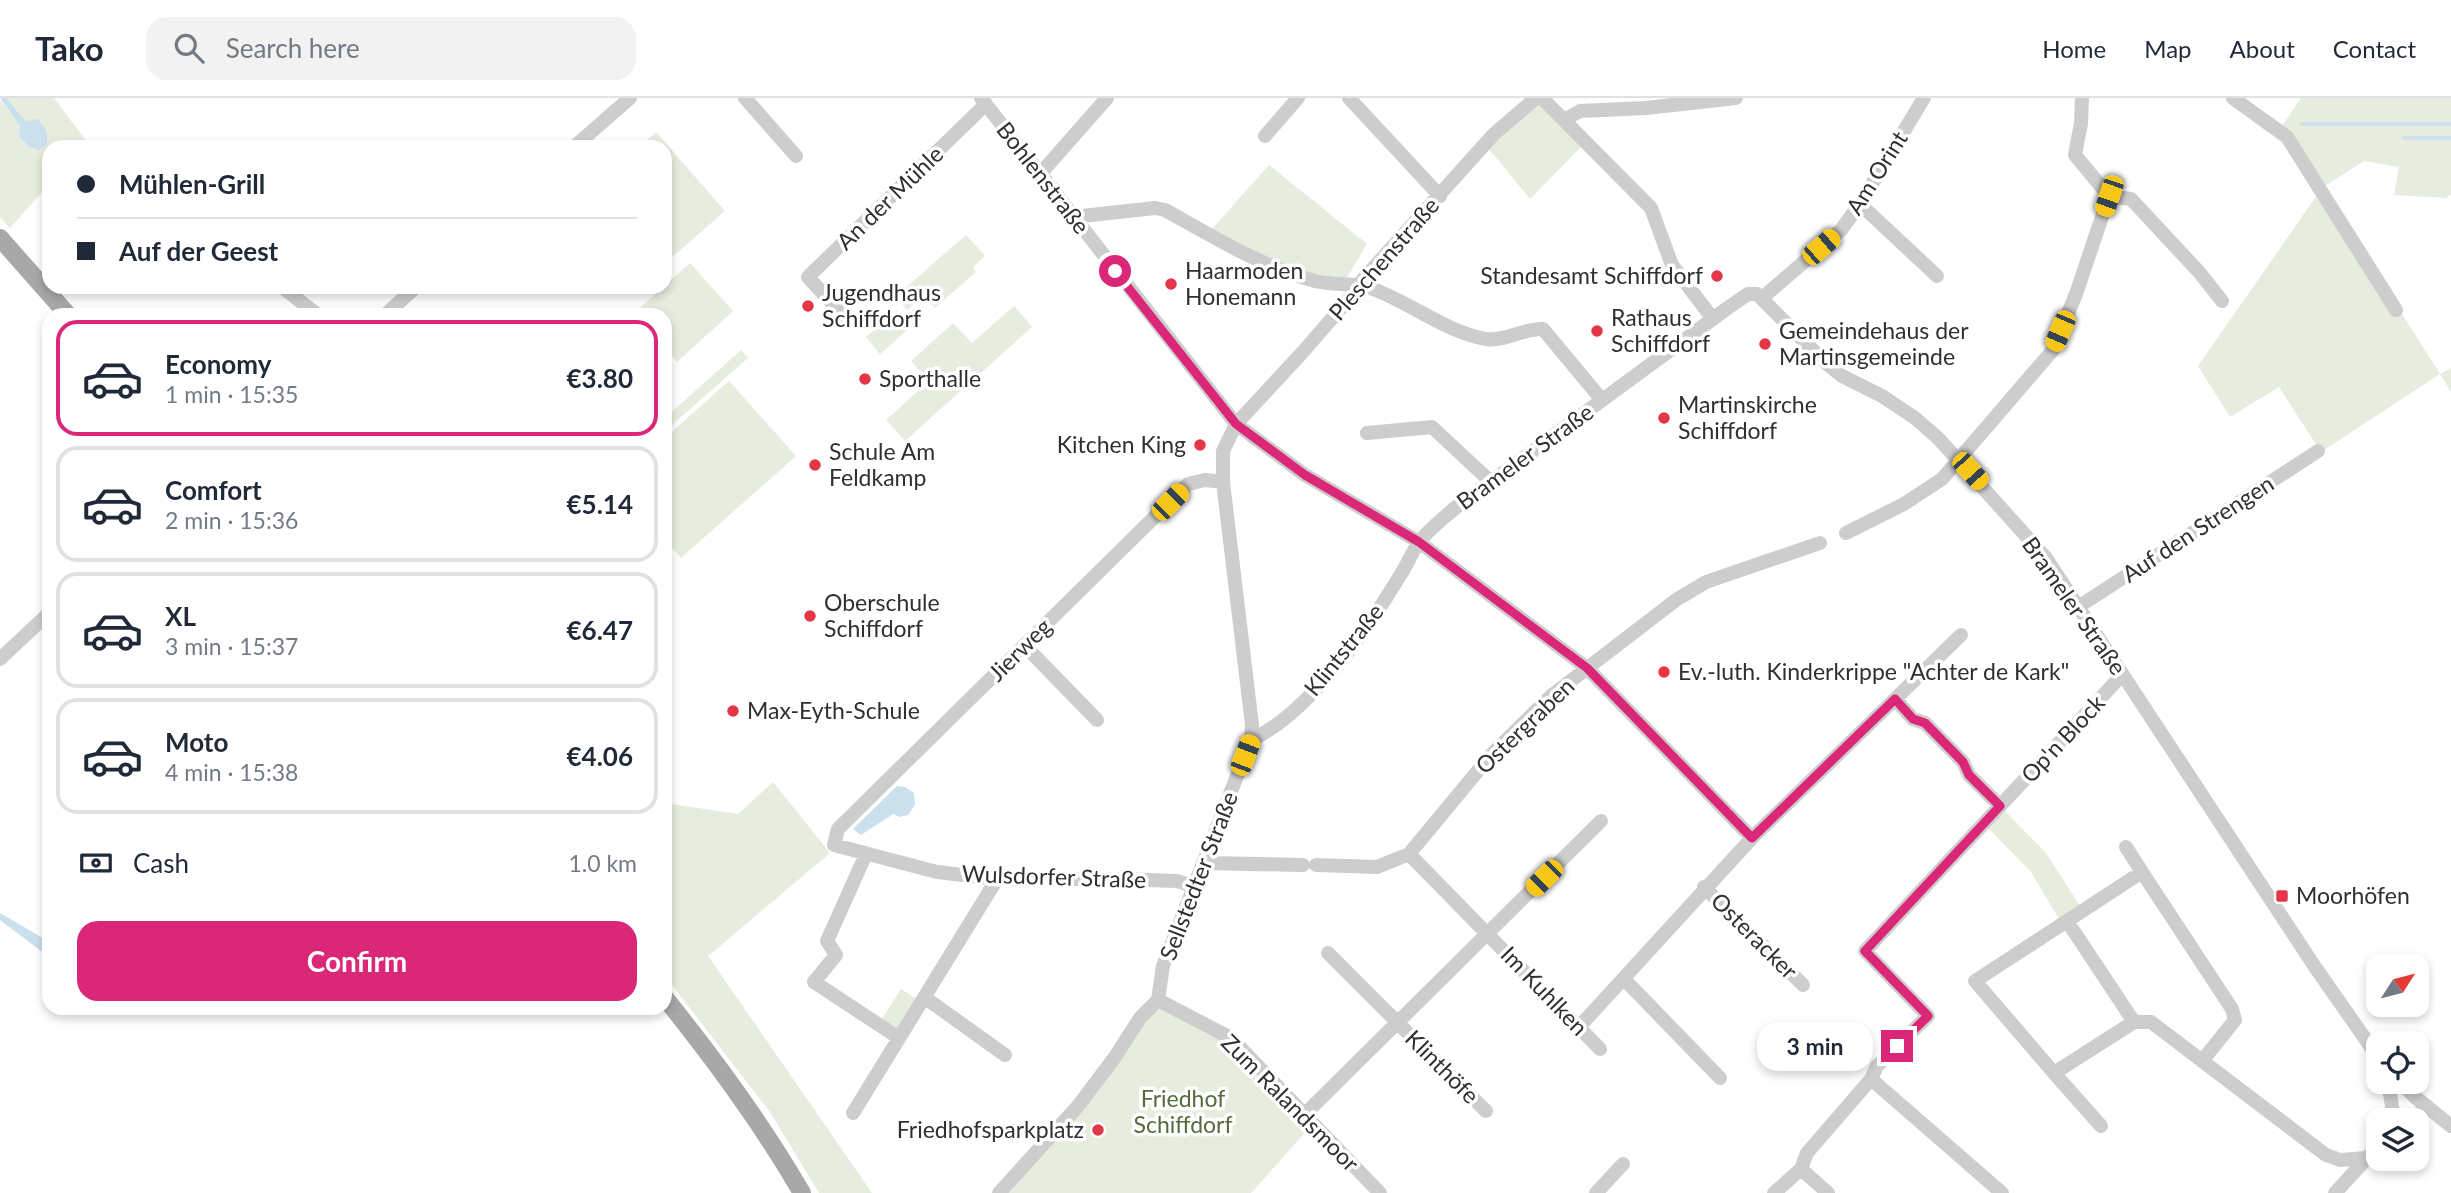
<!DOCTYPE html>
<html lang="en">
<head>
<meta charset="utf-8">
<style>
  body { margin:0; font-family:Lato,sans-serif; background:#f2f2f3; color:#1f2937; height:100vh; display:flex; flex-direction:column; font-size:26px; white-space:nowrap }
  * { box-sizing:border-box; margin:0 }
  p { font-size:23px; color:#747a83 }
  .icon { flex:none; width:38px; height:38px; fill:none; stroke:currentColor; stroke-width:2; stroke-linecap:round; stroke-linejoin:round }
  .map { position:relative; flex:1; overflow:hidden }
  .panel { position:absolute; left:42px; top:210px; width:630px; height:707px; display:flex; flex-direction:column; background:#fff; border-radius:21px; box-shadow:0 4px 10px #0003 }
  .panel>* { flex:none }
  .guide { position:absolute; left:42px; top:42px; width:630px; height:154px; border-radius:21px; box-shadow:0 4px 10px #0003; display:grid; align-content:center; height:154px; padding:0 35px; background:#fff }
  .needle { width:46px; rotate:54deg }
  .tools { position:absolute; left:2366px; top:856px; display:grid; gap:14px }
  .tools a { display:grid; place-items:center; width:63px; height:63px; border-radius:14px; background:#fff; box-shadow:0 4px 10px #0003; font-size:35px }
  .end { position:absolute; width:32px; height:32px; margin:-16px; border:9px solid #db2777; background:#fff; box-shadow:0 0 0 4px #fff }
  .from { border-radius:50% }
  .bubble { position:absolute; height:49px; border-radius:21px; background:#fff; box-shadow:0 4px 10px #0003; font-size:23px; font-weight:700; line-height:49px; text-align:center }
  .car { position:absolute; width:21px; height:42px; margin:-21px -10px; border-radius:9px; box-shadow:0 0 5px 2px #0007; background:linear-gradient(#f5c518 24%,#345 0 40%,#f5c518 0 76%,#345 0 86%,#f5c518 0) }
  .guide b { display:flex; align-items:center; gap:24px; height:66px; font-size:26px }
  .guide b+b { border-top:2px solid #e0e1e3 }
  .guide i { width:18px; height:18px; background:#1f2937 }
  ul { padding:12px 0 0; list-style:none }
  li { display:flex; align-items:center; gap:21px; height:116px; margin:0 14px 10px; padding:0 21px; border:4px solid #e0e1e3; border-radius:21px }
  li div { flex:1 }
  li b { display:block; font-size:26px }
  li em { font-style:normal; font-weight:700 }
  li.selected { border-color:#db2777 }
  li>.icon { width:63px; height:63px; stroke-width:1.5 }
  .pay { display:flex; align-items:center; gap:18px; height:77px; padding:0 35px; font-size:26px }
  .pay p { margin-inline-start:auto }
  .button { display:flex; gap:14px; margin-top:auto; padding:14px 35px }
  .button a { flex:1; height:80px; border-radius:21px; background:#db2777; color:#fff; font-size:28px; font-weight:700; line-height:80px; text-align:center }
  header { display:flex; align-items:center; gap:42px; box-sizing:border-box; height:98px; padding:0 35px; background:#fff; border-bottom:2px solid #e0e1e3 }
  header strong { font-size:33px }
  nav { display:flex; gap:38px; margin-inline-start:auto; font-size:24px }
  .search { width:490px; height:63px; background:#f2f2f3; display:flex; align-items:center; gap:18px; box-sizing:border-box; padding:0 24px; border-radius:21px; color:#747a83; font-size:26px }
  .map>svg:first-child { display:block }
  .green { fill:#e6ecde }
  .water { fill:#cae0ec }
  .lines { fill:none; stroke-linecap:round; stroke-linejoin:round }
  .stream { stroke:#cae0ec; stroke-width:3.5 }
  .minor { stroke:#cdcdcd; stroke-width:14 }
  .major { stroke:#a8a8a8; stroke-width:18 }
  .route { stroke:#db2777; stroke-width:9 }
  .poi-dot { fill:#e33647; stroke:#fff; stroke-width:2.5 }
  .labels { text-anchor:middle; stroke-width:7; stroke-linejoin:round; paint-order:stroke }
  .street-label { font-size:23px; fill:#303030; stroke:#fff }
  .poi-label { font-size:23px; fill:#303030; stroke:#fff; text-anchor:start }
  .park-label { font-size:23px; fill:#546b3d; stroke:#fff }
</style>
</head>
<body>
<header>
<strong>Tako</strong>
<div class="search"><svg class="icon" aria-label="search" viewBox="0 0 24 24"><circle cx="10" cy="10" r="6"/><path d="M15 15l6 6"/></svg>Search here</div>
<nav><a>Home</a><a>Map</a><a>About</a><a>Contact</a></nav>
</header>
<div class="map">
<svg width="2451" height="1095" viewBox="0 0 2451 1095">
  <rect width="100%" height="100%" fill="#fff"/>
  <!-- green -->
  <path class="green" d="M7 0H54L87 44 83 49H49V86L10 130 0 119V2L40 52 47 46V34L25 23Z
    M2301 0H2451V96L2446 100 2394 97 2399 69 2364 63 2322 90 2440 276 2451 270V294L2440 276 2321 354 2279 289 2230 319 2198 268 2322 90 2280 31Z
    M1537 4 1582 48 1530 101 1489 51Z
    M656 34 725 113 670 161 665 155V49H639Z
    M1269 67 1367 146 1346 181C1296 176 1256 155 1212 131Z
    M966 137 985 158 973 169 976 174 935 210 924 197 907 212 896 198Z
    M690 165 733 213 677 264 665 250V217L634 215Z
    M1014 208 1032 229 905 343 886 322 929 283 911 263 953 225 972 245Z
    M897 212 912 228 880 256 866 239Z
    M741 252 748 260 665 333V320Z
    M729 283 796 358 681 460 665 442V340Z
    M773 684 830 755 708 858 872 1095H819L770 1014 665 878V705L738 716Z
    M2003 711 2046 755 2080 808 2059 821 2031 774 1987 729Z
    M901 891 918 902 899 932 882 921Z
    M1160 911 1217 937 1236 953 1310 1029 1251 1095H1006L1147 921Z"/>
  <!-- water -->
  <path class="water" d="M0 0H7L25 23 38 21 47 34V46L40 52 29 49 19 38 20 28Z
    M897 688 905 689 914 695 915 707 908 717 900 719 893 716 861 737 853 731Z
    M0 815C17 825 33 834 49 844V859L0 822Z"/>
  <g class="lines">
    <!-- stream -->
    <path class="stream" d="M2302 26H2451
      M2404 40H2451"/>
    <!-- minor -->
    <path class="minor" d="M745 0 796 58
      M981 0 1236 326 1305 377 1419 444 1587 570 1752 740
      M1349 0 1440 98
      M1542 0 1651 110 1672 167 1713 221
      M2082 0 2081 25 2075 57 2109 98
      M2233 0 2287 39 2396 212
      M1564 22 1580 13 1646 10 1736 0
      M1265 38 1298 0
      M574 49 630 0
      M1040 76 1107 0
      M2109 98 2131 101 2199 174 2222 203
      M1860 106 1937 178
      M1073 119 1155 110 1165 112C1212 138 1262 169 1315 183 1335 188 1354 184 1373 191 1411 205 1446 234 1486 241 1505 244 1524 230 1543 231L1602 302
      M282 189 318 217
      M1762 200 1841 132 1860 106 1924 0
      M385 217 416 189
      M850 225 808 179 986 6
      M1367 335 1432 329 1491 384
      M1846 435 1904 406 1942 381 2053 252 2076 196 2109 98
      M2078 509 2318 353
      M1024 547 1097 622
      M0 561 49 515
      M1895 601 1913 621 1925 625 1963 664 1969 677 2000 708
      M1251 642C1309 615 1368 531 1401 476 1408 466 1412 453 1420 443 1429 431 1443 421 1455 410L1729 209 1748 196H1757L1826 265 1842 278 1882 298 1915 320 1938 340 2046 460 2315 869 2378 959
      M2126 749 2142 774
      M866 756 827 843 836 857 814 884 899 940
      M1409 756 1600 951
      M1204 765 1303 767
      M1316 767 1377 769 1409 756 1491 657 1551 598 1676 502 1706 484 1820 445
      M1193 788 1177 783 1118 781H997L937 774 834 747 838 731 1188 386 1205 382 1223 384
      M1704 789 1803 887
      M2067 823 2134 924H2151L2326 1057 2340 1062 2366 1060
      M1328 855 1486 1013
      M1624 881 1720 980
      M924 899 1005 957
      M1158 902 1231 940 1380 1095
      M2134 924 2054 975 1975 883 2142 774 2232 911 2235 922 2202 963
      M1579 929 1752 740 1961 537
      M2054 975 2101 1028
      M1871 981 2002 1095
      M2388 984 2393 1014 2391 1022
      M2399 984 2415 999 2451 1028
      M853 1015 997 781
      M1304 1017 1601 723
      M2412 1022 2427 1008
      M1801 1071 1828 1095
      M999 1095 1078 1008 1115 959 1140 920 1158 902 1163 868 1251 642 1252 627 1223 384V353L1236 326 1301 256 1348 202 1359 186 1494 36 1536 0
      M1596 1095 1623 1066
      M1774 1095 1801 1071 1807 1055 1871 981 1877 968 1928 918 1865 853 2122 577
      M2335 1095 2378 1048"/>
    <!-- major -->
    <path class="major" d="M0 140 68 217
      M665 900C715 962 762 1026 802 1095"/>
  </g>
  <g class="lines">
    <!-- route -->
    <path class="route" d="M1115 173 1236 326 1305 377 1419 444 1587 570 1752 740 1895 601 1913 621 1925 625 1963 664 1969 677 2000 708 1865 853 1928 918 1897 948"/>
  </g>
  <!-- markers -->
  <g class="poi-dot">
    <circle cx="1717" cy="178" r="7"/>
    <circle cx="1171" cy="186" r="7"/>
    <circle cx="808" cy="208" r="7"/>
    <circle cx="1597" cy="233" r="7"/>
    <circle cx="1765" cy="246" r="7"/>
    <circle cx="865" cy="281" r="7"/>
    <circle cx="1664" cy="320" r="7"/>
    <circle cx="1200" cy="347" r="7"/>
    <circle cx="815" cy="367" r="7"/>
    <circle cx="810" cy="518" r="7"/>
    <circle cx="1664" cy="574" r="7"/>
    <circle cx="733" cy="613" r="7"/>
    <rect x="2275" y="791" width="14" height="14" rx="3.5"/>
    <circle cx="1098" cy="1032" r="7"/>
  </g>
  <g class="labels">
    <!-- street labels -->
    <g class="street-label">
      <text transform="translate(1877 75) rotate(-58)" y="8">Am Orint</text>
      <text transform="translate(1043 80) rotate(52)" y="8">Bohlenstraße</text>
      <text transform="translate(890 100) rotate(-44)" y="8">An der Mühle</text>
      <text transform="translate(1384 161) rotate(-49)" y="8">Pleschenstraße</text>
      <text transform="translate(1525 359) rotate(-36)" y="8">Brameler Straße</text>
      <text transform="translate(2198 431) rotate(-33)" y="8">Auf den Strengen</text>
      <text transform="translate(2074 508) rotate(55)" y="8">Brameler Straße</text>
      <text transform="translate(1020 552) rotate(-45)" y="8">Jierweg</text>
      <text transform="translate(1344 552) rotate(-51)" y="8">Klintstraße</text>
      <text transform="translate(1525 628) rotate(-44)" y="8">Ostergraben</text>
      <text transform="translate(2063 641) rotate(-47)" y="8">Op'n Block</text>
      <text transform="translate(1199 778) rotate(-69)" y="8">Sellstedter Straße</text>
      <text transform="translate(1054 779) rotate(2)" y="8">Wulsdorfer Straße</text>
      <text transform="translate(1754 838) rotate(45)" y="8">Osteracker</text>
      <text transform="translate(1544 893) rotate(46)" y="8">Im Kuhlken</text>
      <text transform="translate(1442 969) rotate(45)" y="8">Klinthöfe</text>
      <text transform="translate(1290 1005) rotate(45)" y="8">Zum Ralandsmoor</text>
    </g>
    <!-- poi labels -->
    <g class="poi-label">
      <text x="1185" y="181">Haarmoden<tspan x="1185" dy="26">Honemann</tspan></text>
      <text x="1703" y="186" text-anchor="end">Standesamt Schiffdorf</text>
      <text x="822" y="203">Jugendhaus<tspan x="822" dy="26">Schiffdorf</tspan></text>
      <text x="1611" y="228">Rathaus<tspan x="1611" dy="26">Schiffdorf</tspan></text>
      <text x="1779" y="241">Gemeindehaus der<tspan x="1779" dy="26">Martinsgemeinde</tspan></text>
      <text x="879" y="289">Sporthalle</text>
      <text x="1678" y="315">Martinskirche<tspan x="1678" dy="26">Schiffdorf</tspan></text>
      <text x="1186" y="355" text-anchor="end">Kitchen King</text>
      <text x="829" y="362">Schule Am<tspan x="829" dy="26">Feldkamp</tspan></text>
      <text x="824" y="513">Oberschule<tspan x="824" dy="26">Schiffdorf</tspan></text>
      <text x="1678" y="582">Ev.-luth. Kinderkrippe "Achter de Kark"</text>
      <text x="747" y="621">Max-Eyth-Schule</text>
      <text x="2296" y="806">Moorhöfen</text>
      <text x="1084" y="1040" text-anchor="end">Friedhofsparkplatz</text>
    </g>
    <!-- park labels -->
    <g class="park-label">
      <text x="1183" y="1009">Friedhof<tspan x="1183" dy="26">Schiffdorf</tspan></text>
    </g>
  </g>
</svg>
<div class="tools">
<a><svg class="needle" viewBox="-14 -14 28 28"><path d="M0-13l5 13h-10z" fill="#e53935"/><path d="M0 13l5-13h-10z" fill="#747a83"/></svg></a>
<a><svg class="icon" aria-label="locate" viewBox="0 0 24 24"><circle cx="12" cy="12" r="6"/><path d="M12 2v4M12 18v4M2 12h4M18 12h4"/></svg></a>
<a><svg class="icon" aria-label="layers" viewBox="0 0 24 24"><path d="M12 4l9 5-9 5-9-5zM3 14l9 5 9-5"/></svg></a>
</div>
<i class="end from" style="left:1115px;top:173px"></i>
<i class="end" style="left:1897px;top:948px"></i>
<div class="bubble" style="left:1757px;top:924px;width:116px">3 min</div>
<i class="car" style="left:2109px;top:98px;rotate:199deg"></i>
<i class="car" style="left:1821px;top:149px;rotate:49deg"></i>
<i class="car" style="left:2060px;top:233px;rotate:203deg"></i>
<i class="car" style="left:1970px;top:373px;rotate:138deg"></i>
<i class="car" style="left:1170px;top:404px;rotate:45deg"></i>
<i class="car" style="left:1245px;top:657px;rotate:21deg"></i>
<i class="car" style="left:1544px;top:780px;rotate:225deg"></i>
<div class="guide">
<b><i class="from"></i>Mühlen-Grill</b>
<b><i></i>Auf der Geest</b>
</div>
<section class="panel">
<ul>
<li class="selected"><svg class="icon" aria-label="car" viewBox="0 0 24 24"><path d="M5 17H2v-5l4-1 3-4h7l3 4 3 1v5h-3M9 17h6M6 11h13"/><circle cx="7" cy="17" r="2"/><circle cx="17" cy="17" r="2"/></svg><div><b>Economy</b><p>1 min · 15:35</p></div><em>€3.80</em></li>
<li><svg class="icon" aria-label="car" viewBox="0 0 24 24"><path d="M5 17H2v-5l4-1 3-4h7l3 4 3 1v5h-3M9 17h6M6 11h13"/><circle cx="7" cy="17" r="2"/><circle cx="17" cy="17" r="2"/></svg><div><b>Comfort</b><p>2 min · 15:36</p></div><em>€5.14</em></li>
<li><svg class="icon" aria-label="car" viewBox="0 0 24 24"><path d="M5 17H2v-5l4-1 3-4h7l3 4 3 1v5h-3M9 17h6M6 11h13"/><circle cx="7" cy="17" r="2"/><circle cx="17" cy="17" r="2"/></svg><div><b>XL</b><p>3 min · 15:37</p></div><em>€6.47</em></li>
<li><svg class="icon" aria-label="car" viewBox="0 0 24 24"><path d="M5 17H2v-5l4-1 3-4h7l3 4 3 1v5h-3M9 17h6M6 11h13"/><circle cx="7" cy="17" r="2"/><circle cx="17" cy="17" r="2"/></svg><div><b>Moto</b><p>4 min · 15:38</p></div><em>€4.06</em></li>
</ul>
<div class="pay"><svg class="icon" aria-label="cash" viewBox="0 0 24 24"><path d="M3 7h18v10H3z"/><circle cx="12" cy="12" r="2"/></svg>Cash<p>1.0 km</p></div>
<div class="button"><a>Confirm</a></div>
</section>
</div>
</body>
</html>
